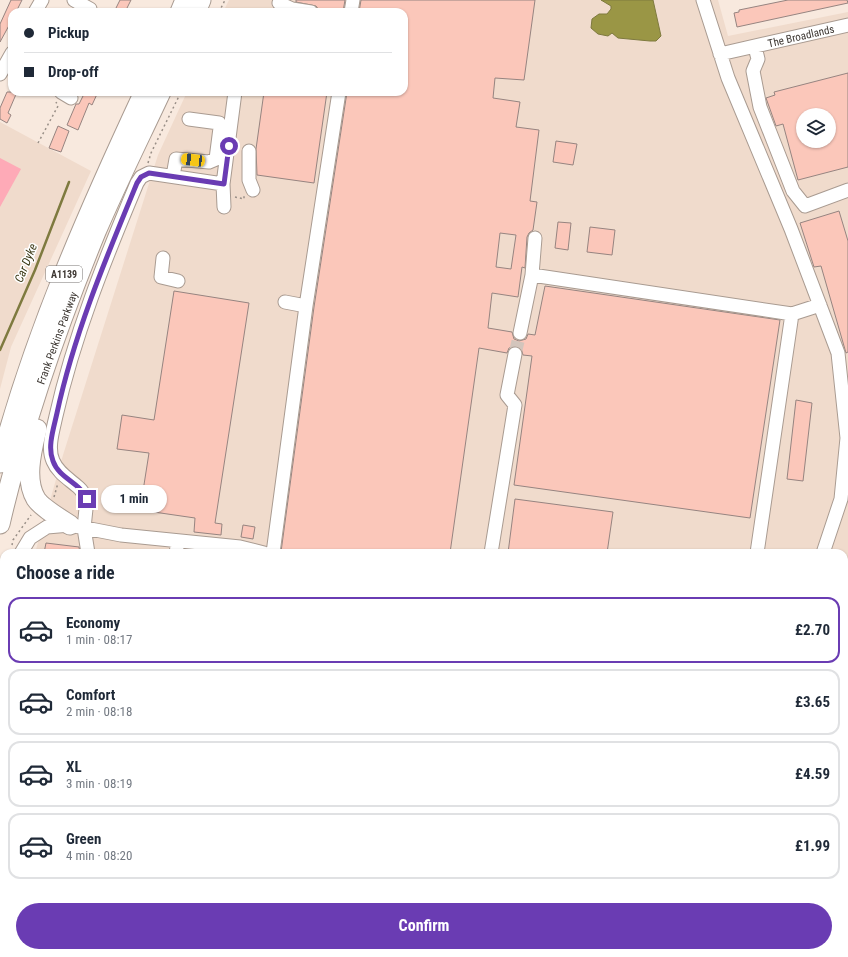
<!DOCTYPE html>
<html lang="en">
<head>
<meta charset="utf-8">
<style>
  body { margin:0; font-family:"Roboto Condensed",sans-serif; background:#f6f6f7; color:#1f2937; height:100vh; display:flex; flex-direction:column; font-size:15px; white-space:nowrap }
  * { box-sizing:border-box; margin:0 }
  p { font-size:13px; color:#747a83 }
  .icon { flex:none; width:22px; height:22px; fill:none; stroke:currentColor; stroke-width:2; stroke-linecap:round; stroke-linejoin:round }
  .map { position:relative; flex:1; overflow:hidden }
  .details { position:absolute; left:0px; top:549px; width:848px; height:408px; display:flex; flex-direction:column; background:#fff; border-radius:12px 12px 0 0; box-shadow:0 1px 3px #0004 }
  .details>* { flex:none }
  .hud { position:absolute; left:8px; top:8px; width:400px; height:88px; border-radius:12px; box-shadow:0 1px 3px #0004; display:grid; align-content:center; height:88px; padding:0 16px; background:#fff }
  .tools { position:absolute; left:796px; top:108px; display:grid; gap:8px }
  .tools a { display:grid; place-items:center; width:40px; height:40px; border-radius:50%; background:#fff; box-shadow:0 1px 3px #0004; font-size:20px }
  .end { position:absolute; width:18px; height:18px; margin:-9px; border:5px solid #6a3cb3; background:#fff; box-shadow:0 0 0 2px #fff }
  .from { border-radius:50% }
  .bubble { position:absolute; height:28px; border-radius:14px; background:#fff; box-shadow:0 1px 3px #0004; font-size:13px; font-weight:700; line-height:28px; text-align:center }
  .car { position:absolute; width:12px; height:24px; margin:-12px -6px; border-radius:5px; box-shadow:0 0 3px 1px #0007; background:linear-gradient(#f5c518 24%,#345 0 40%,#f5c518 0 76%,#345 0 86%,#f5c518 0) }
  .hud b { display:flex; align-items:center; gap:14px; height:38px; font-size:15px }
  .hud b+b { border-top:1px solid #e0e1e3 }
  .hud i { width:10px; height:10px; background:#1f2937 }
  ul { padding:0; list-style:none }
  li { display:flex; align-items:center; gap:12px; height:66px; margin:0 8px 6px; padding:0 8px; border:2px solid #e0e1e3; border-radius:12px }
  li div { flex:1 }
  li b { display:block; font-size:15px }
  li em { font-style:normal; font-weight:700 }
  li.current { border-color:#6a3cb3 }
  li>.icon { width:36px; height:36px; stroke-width:1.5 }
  h2 { padding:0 16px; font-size:18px; line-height:48px }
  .cta { display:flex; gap:8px; margin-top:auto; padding:8px 16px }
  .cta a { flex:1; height:46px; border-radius:24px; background:#6a3cb3; color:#fff; font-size:16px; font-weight:700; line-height:46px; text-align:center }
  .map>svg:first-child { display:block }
  .built { fill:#f0dbcc; fill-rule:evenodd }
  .green { fill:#feaab7 }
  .water { fill:#9a9645; stroke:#7e7a3f }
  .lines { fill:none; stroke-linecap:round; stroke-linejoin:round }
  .stream { stroke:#7e7a3f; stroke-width:2.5 }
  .building { fill:#fbc7ba; stroke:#968480; fill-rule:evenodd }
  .minor-tunnel { stroke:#d3c5bc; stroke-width:13; stroke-dasharray:13 6; stroke-linecap:butt }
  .minor-casing { stroke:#a99b91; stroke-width:15 }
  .highway-casing { stroke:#a99b91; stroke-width:21 }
  .path { stroke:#998f87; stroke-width:1.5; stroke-dasharray:2 3; stroke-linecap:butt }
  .minor { stroke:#fff; stroke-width:13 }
  .highway { stroke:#fff; stroke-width:19 }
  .route { stroke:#6a3cb3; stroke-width:5 }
  .labels { text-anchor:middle; stroke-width:3; stroke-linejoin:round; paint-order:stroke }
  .shield { fill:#fff; stroke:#777370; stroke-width:1 }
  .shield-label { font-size:10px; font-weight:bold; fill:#3d3732 }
  .street-label { font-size:11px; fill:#3d3732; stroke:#fff }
  .water-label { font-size:12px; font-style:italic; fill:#3a3815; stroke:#fff }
</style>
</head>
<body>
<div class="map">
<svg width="848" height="957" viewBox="0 0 848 957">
  <rect width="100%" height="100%" fill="#f8e9de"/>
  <!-- built -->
  <path class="built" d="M229 0H718L728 36 848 12V957H0V818L4 779V953H844V553H35L63 455 158 155 187 92H404V12H223ZM803 115H829V141H803Z
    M0 122 91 171 11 347 0 389Z"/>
  <!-- green -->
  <path class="green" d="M0 158 21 169 0 207Z"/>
  <!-- water -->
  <path class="water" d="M601 0H653L661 36 656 41H650L618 38 612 33 608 36 598 34 591 28 592 19 599 14H607L611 9V6Z"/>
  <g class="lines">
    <!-- stream -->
    <path class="stream" d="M0 350 35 270 69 182"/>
  </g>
  <!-- building -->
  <path class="building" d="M11 0H22L16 12H12V20L0 42V24Z
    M120 0H131L125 12H114Z
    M296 0H345L343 12 319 10 316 6 296 2Z
    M361 0H535L524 80 495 78 493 98 520 102 516 127 539 130 530 201 537 202 533 230 529 233 527 237 525 268 522 267 518 297 492 293 488 328 512 332 514 339 519 341 526 339 528 334 535 335 545 286 780 320 750 518 514 485 532 356 523 355 521 348 516 346 509 348 507 353 479 348 450 553 281 552 314 307 347 92H404V12H359ZM500 233 516 235 511 269 496 267Z
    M788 0H847L848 3 737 27 734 13 739 12V10Z
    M848 73V167L798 180 783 124 776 126 766 98 775 95 774 92ZM803 115H829V141H803Z
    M7 92H17L8 113 11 115 7 123 0 119V108Z
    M85 92H98L92 105 89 103 78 130 67 125 76 104H79Z
    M264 92H327L314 183 257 175 256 149Z
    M58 126 69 131 61 152 49 148Z
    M556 141 577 144 573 165 553 162Z
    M839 211 848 241V352L846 353 821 266 814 267 800 223Z
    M558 222 571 223 568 250 555 248Z
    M590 227 615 230 612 255 587 252Z
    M174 291 249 303 215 523 222 524 221 535 194 532 195 518 140 510 149 453 117 449 122 415 154 420Z
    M796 400 812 403 803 481 787 479Z
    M515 499 613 512 607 553H508Z
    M243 525 255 527 253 539 241 537Z
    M46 543 79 547 80 553H44Z"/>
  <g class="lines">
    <!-- minor-tunnel -->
    <path class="minor-tunnel" d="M515 354 520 333"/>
    <defs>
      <path id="minor" d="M74 0 90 9V12
        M703 0 728 78 791 229 838 353 847 438 841 499 823 553
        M279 3 292 9 311 12
        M35 12 42 0
        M351 12 353 0
        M755 47 758 59 753 71 760 107 793 191 805 206 848 190
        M720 54 848 25
        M0 74 12 53
        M61 92 71 98
        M249 151V180L253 190
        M173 176 176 159 209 162 216 159 220 128 219 123 189 119
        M223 184 224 207
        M163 258 161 277 178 281
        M532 275 792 314 757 553
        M285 302 306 306
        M792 314 820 305
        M520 333 532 275 535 238
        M21 553 30 538 47 527 70 525 121 535 240 547 264 553
        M88 553 84 528 87 499C84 495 82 490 78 487 69 479 58 473 53 461 47 448 53 430 56 416 74 336 105 259 137 183L141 177 149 173 223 184 235 92
        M176 553 178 541
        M273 553 306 306 339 92
        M491 553 515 405 507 395 515 354
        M0 697 4 665
        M844 757H848
        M844 776 848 769
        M844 922 848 925
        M844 945 848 939
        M67 957 68 953
        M282 957 283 953
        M349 957 350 953
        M409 957 410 953
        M741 957 744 953"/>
      <path id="highway" d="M180 12 185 0
        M196 12 201 0
        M37 429C32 450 24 479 36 499 42 508 61 519 70 525
        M0 463C34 334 88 212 144 92
        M0 524C23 424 57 327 96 232 116 185 139 139 161 92"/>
    </defs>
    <!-- minor casing -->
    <use href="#minor" class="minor-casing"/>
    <!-- highway casing -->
    <use href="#highway" class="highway-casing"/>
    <!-- path -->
    <path class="path" d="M219 12 225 0
      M38 143 58 106 56 102
      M148 163 151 153 181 92
      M235 197 244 199V195
      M54 497 58 483
      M12 545 13 540 31 515
      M0 630 4 602"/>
    <!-- minor -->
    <use href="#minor" class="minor"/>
    <!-- highway -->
    <use href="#highway" class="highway"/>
  </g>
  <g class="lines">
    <!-- route -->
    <path class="route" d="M87 499C84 495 82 490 78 487 69 479 57 473 53 461 47 447 54 427 57 413 74 334 106 258 137 183L141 177 149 173 224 184 229 146"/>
  </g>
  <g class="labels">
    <!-- shield labels -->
    <rect class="shield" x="46" y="266" width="36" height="16" rx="3"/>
    <g class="shield-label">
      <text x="64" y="278">A1139</text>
    </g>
    <!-- street labels -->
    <g class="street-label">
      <text transform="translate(801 36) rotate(-13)" y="4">The Broadlands</text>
      <text transform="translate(57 338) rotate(-70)" y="4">Frank Perkins Parkway</text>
    </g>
    <!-- water labels -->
    <g class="water-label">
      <text transform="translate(26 263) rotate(-68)" y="4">Car Dyke</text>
    </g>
  </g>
</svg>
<div class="tools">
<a><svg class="icon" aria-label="layers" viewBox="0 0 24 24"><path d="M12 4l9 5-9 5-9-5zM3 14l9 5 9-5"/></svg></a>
</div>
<i class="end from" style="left:229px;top:146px"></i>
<i class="end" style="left:87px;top:499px"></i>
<div class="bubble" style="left:101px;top:485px;width:66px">1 min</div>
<i class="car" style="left:193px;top:160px;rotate:277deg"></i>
<div class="hud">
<b><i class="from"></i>Pickup</b>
<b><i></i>Drop-off</b>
</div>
<section class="details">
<h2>Choose a ride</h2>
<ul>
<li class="current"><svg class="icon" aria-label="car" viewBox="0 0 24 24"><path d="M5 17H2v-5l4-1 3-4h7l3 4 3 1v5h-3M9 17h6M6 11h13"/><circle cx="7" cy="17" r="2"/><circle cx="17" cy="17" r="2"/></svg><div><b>Economy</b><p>1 min · 08:17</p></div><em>£2.70</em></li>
<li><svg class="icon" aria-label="car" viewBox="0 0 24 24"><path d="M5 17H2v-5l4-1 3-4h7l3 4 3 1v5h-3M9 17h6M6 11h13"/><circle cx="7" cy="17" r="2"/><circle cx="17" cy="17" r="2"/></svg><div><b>Comfort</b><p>2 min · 08:18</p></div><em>£3.65</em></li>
<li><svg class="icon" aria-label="car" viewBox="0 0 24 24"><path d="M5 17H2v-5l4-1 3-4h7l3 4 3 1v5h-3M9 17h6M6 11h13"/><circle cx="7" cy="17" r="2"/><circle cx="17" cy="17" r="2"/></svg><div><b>XL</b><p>3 min · 08:19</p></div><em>£4.59</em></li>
<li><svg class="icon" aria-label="car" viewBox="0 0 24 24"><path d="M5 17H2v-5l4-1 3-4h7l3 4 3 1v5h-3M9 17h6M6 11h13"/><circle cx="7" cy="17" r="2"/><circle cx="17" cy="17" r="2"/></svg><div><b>Green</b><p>4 min · 08:20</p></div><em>£1.99</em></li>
</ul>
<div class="cta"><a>Confirm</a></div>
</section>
</div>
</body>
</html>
